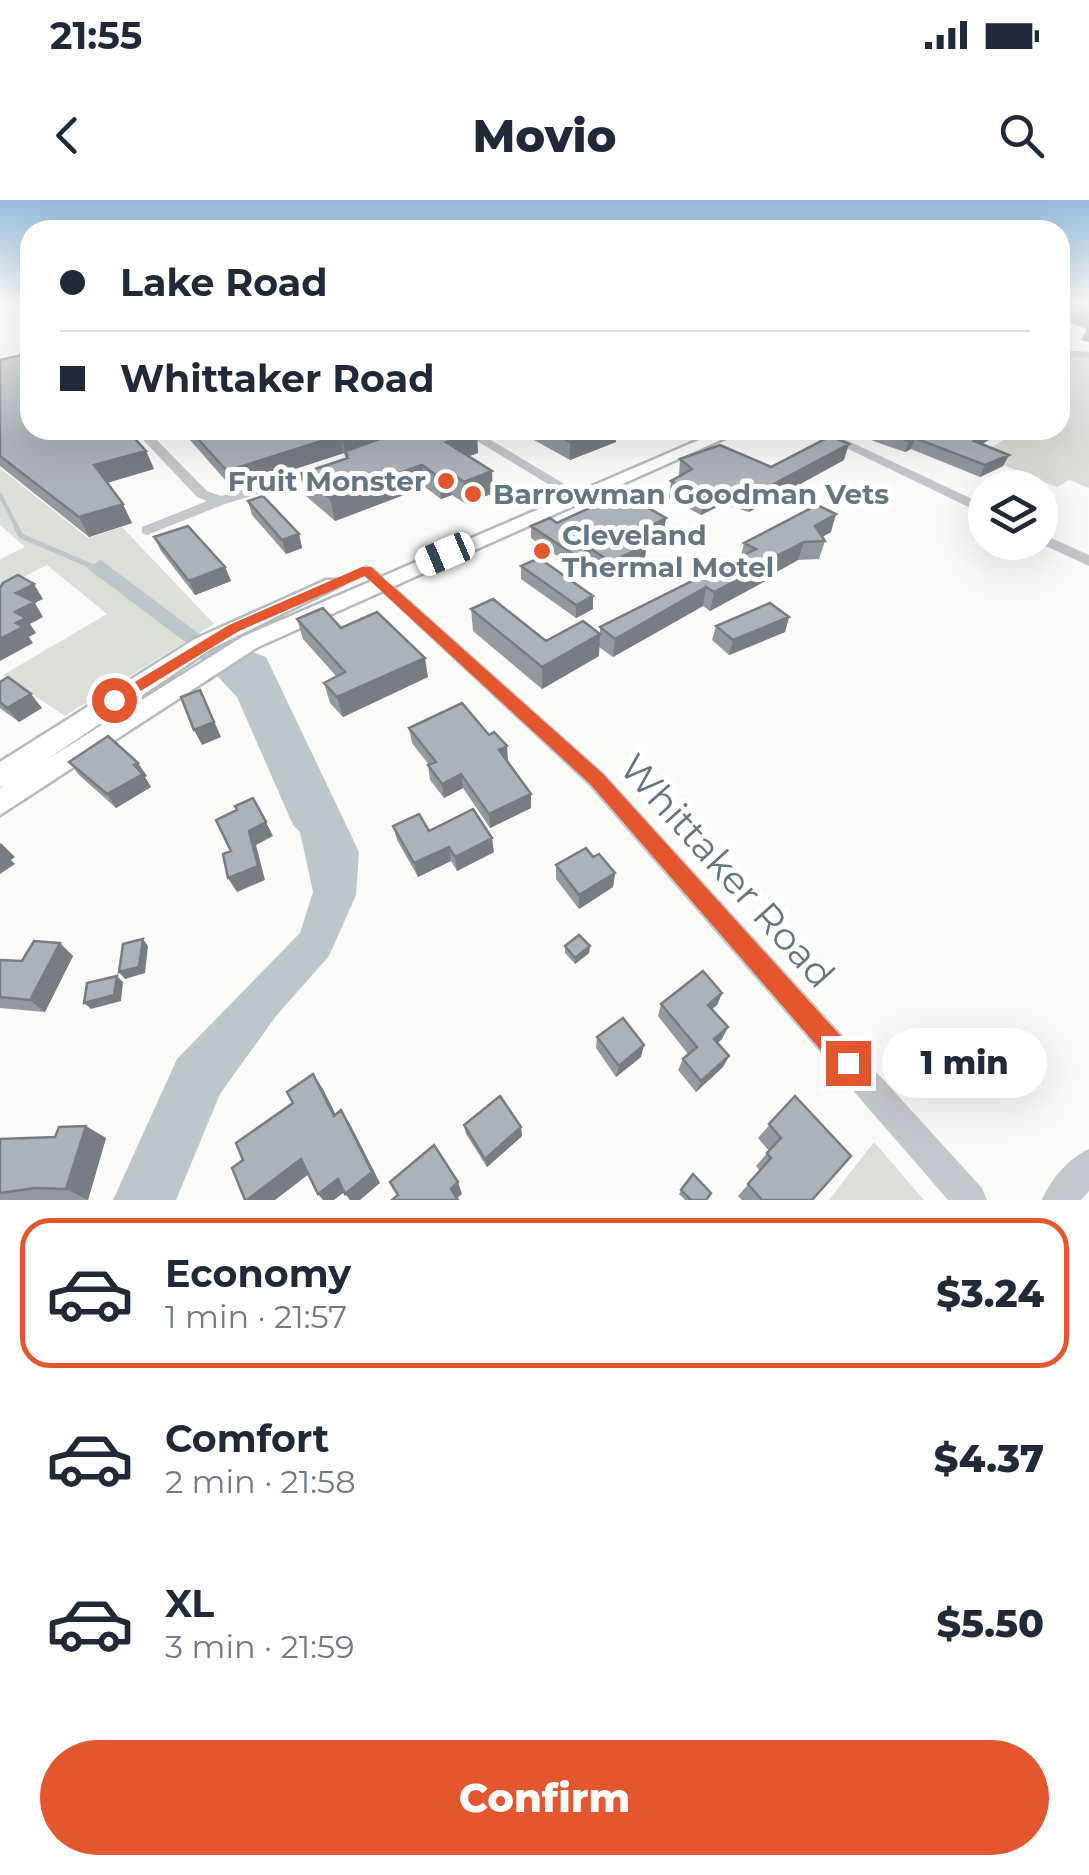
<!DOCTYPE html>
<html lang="en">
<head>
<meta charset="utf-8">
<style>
  body { margin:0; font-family:Montserrat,sans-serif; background:#f6f6f7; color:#1f2937; height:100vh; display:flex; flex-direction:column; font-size:38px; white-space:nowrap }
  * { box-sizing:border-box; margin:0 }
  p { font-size:32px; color:#747a83 }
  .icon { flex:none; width:55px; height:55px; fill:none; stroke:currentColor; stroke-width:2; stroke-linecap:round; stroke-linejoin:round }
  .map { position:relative; height:1000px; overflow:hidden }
  .sheet { display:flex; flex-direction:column; background:#fff; flex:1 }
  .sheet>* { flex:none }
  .hud { position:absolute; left:20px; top:20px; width:1050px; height:220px; border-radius:30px; box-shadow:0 10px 40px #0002; display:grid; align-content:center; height:220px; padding:0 40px; background:#fff }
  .controls { position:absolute; left:968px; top:270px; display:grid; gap:20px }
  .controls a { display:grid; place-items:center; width:90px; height:90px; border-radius:50%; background:#fff; box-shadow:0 10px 40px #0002; font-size:50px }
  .end { position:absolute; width:45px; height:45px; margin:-22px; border:12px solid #e4572e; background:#fff; box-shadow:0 0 0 5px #fff }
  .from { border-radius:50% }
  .bubble { position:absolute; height:70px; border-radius:35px; background:#fff; box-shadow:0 10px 40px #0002; font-size:32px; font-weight:800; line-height:70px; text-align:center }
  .car { position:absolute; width:30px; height:60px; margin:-30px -15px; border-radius:12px; box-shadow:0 0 8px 2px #0007; background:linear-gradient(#fff 24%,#345 0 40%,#fff 0 76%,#345 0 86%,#fff 0) }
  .hud b { display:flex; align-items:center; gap:35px; height:95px; font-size:38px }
  .hud b+b { border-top:2px solid #e0e1e3 }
  .hud i { width:25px; height:25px; background:#1f2937 }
  ul { padding:18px 0 0; list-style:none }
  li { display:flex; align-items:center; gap:30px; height:150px; margin:0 20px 15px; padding:0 20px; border:5px solid transparent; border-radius:30px }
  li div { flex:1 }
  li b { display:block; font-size:38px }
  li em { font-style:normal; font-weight:800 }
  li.on { border-color:#e4572e }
  li>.icon { width:90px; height:90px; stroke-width:1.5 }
  .action { display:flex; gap:20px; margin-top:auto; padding:20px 40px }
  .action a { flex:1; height:115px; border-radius:60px; background:#e4572e; color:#fff; font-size:40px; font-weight:800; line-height:115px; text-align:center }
  .status { display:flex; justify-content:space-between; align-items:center; height:70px; padding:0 50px; background:#fff; direction:ltr }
  .status svg { height:28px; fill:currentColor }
  header { display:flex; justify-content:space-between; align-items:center; height:130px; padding:0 40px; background:#fff; font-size:45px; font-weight:800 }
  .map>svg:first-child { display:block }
  .green { fill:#dadfd7 }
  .water { fill:#bbc7cb }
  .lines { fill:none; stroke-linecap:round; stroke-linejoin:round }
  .stream-far1 { stroke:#bbc7cb; stroke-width:4 }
  .stream { stroke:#bbc7cb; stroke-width:5 }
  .major-casing { stroke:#b5babe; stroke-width:5 }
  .minor { fill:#c3c8cc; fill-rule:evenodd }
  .major { fill:#fff; fill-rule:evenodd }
  .wall { fill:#929a9f }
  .shaded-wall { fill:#777d82 }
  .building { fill:#aab3b9; stroke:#777d82; stroke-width:2.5 }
  .route { fill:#e4572e }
  .poi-dot { fill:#e4572e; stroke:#fff; stroke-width:4 }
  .labels { text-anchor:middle; stroke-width:10; stroke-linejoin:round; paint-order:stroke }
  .far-poi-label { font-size:28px; font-weight:bold; fill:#657683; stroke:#fff; text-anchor:start }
  .near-street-label { font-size:38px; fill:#657683; stroke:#fff }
</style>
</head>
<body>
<div class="status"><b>21:55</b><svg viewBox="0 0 49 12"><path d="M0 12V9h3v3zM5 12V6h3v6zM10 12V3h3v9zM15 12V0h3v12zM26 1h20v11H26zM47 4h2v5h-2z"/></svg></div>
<header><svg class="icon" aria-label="back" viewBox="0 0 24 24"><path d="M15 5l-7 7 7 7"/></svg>Movio<svg class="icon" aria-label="search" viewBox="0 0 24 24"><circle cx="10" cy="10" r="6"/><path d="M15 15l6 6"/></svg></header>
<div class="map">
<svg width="1089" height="1000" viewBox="0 0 1089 1000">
  <rect width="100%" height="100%" fill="#fafaf8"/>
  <!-- green -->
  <path class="green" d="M1060 156 1089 158V288L1069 280 1057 287 979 255 1020 230H1060Z
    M0 268 88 338 122 327 214 424 65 516 3 475 107 414 47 365 0 389V359L25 347 0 325Z
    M874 942 924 1000H829Z"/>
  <!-- water -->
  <path class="water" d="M101 360 198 433 266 457 359 652 356 695 329 756 276 816 220 894 176 1000H113L177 859 300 733 313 692 300 632 293 625 237 497 184 441 87 368Z"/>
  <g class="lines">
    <!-- stream-far1 -->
    <path class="stream-far1" d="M0 295 18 329"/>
    <!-- stream -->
    <path class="stream" d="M16 327 21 336 96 368"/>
    <defs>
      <path id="major" d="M722 230H743L258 447 0 615V588L5 585 0 587V562L195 439 326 380H340L343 384 211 449 43 562 242 437Z"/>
    </defs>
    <!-- major casing -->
    <use href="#major" class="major-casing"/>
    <!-- minor -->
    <path class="minor" d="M1060 150 1089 152V158L1060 156Z
      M134 230H147L207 291 221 296 326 267 333 271 225 304 147 335 142 333V327L207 301 197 297Z
      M459 230H474L586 297 574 300Z
      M809 230H825L985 305V315Z
      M1040 333 1089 355V366L1037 342H1040Z
      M367 365 373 367 604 573 982 988 987 1000H948L588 585 361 373V367Z
      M1089 949V991L1081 1000H1042C1050 980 1069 958 1089 949Z"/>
    <!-- major -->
    <use href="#major" class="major"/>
  </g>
  <!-- wall -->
  <path class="wall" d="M1060 103H1089V142L1081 140 1087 129 1060 119Z
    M0 160 30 230 146 251 154 269 107 283 132 323 89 337 0 266Z
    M186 230H474L478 253 469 256 493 293 466 304 452 295 441 299 425 287 335 321 306 296 300 274 346 259 344 253 233 289 190 240Z
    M507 230H632L616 237V242L570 260 525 235 518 237Z
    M849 230H1005L982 244 1009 255 1003 266 980 277 911 249 905 252 876 242Z
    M680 259 771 267 844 260 749 312 723 304 701 315 669 298 671 281 679 276Z
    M248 301 299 334 302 348 286 354 252 315Z
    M666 318 664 330 650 337 649 349 646 350 645 357 610 374 590 361 575 368 531 338V326L557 323Z
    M831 332 822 337 825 341 819 359 798 360 771 375 769 379 710 411 703 406 613 457 599 447V456L542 489 473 431 471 409 546 441 600 434V427L741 356 744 343Z
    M154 337 225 367 231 381 195 395 161 351Z
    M521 366 593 396V409L576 418 521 379Z
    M789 417 785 432 729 455 712 440 716 426Z
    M297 419 341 428 428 477 343 517 330 503 324 483 337 477 303 439Z
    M0 482 42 508 19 522 0 508Z
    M409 528 508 561 531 594V608L490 628 463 588 444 598 430 580 428 565H429L412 543Z
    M69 562 147 576 145 577 151 587 116 608 79 575Z
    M393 626 429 631 494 652 457 671 451 661 418 677 397 640Z
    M593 657 615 673 613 687 579 709 556 679V665Z
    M565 746H590L589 753 575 764 565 753Z
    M73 756 45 812 0 808V760L22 761Z
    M722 793 717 805 712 809 722 839 718 843 729 856 723 867 696 892 678 870 683 859 688 854 658 816 661 804Z
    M597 837 641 857 616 877 596 848Z
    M795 896 812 1000H742L738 996 760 971 756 966 769 951 758 938Z
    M464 925 521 927 522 936 487 967 466 934Z
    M106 938 88 1000H0V939Z
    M693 974 706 1000H685L679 994Z"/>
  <!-- shaded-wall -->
  <path class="shaded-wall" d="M372 230H424L346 251 347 258 346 259 342 240Z
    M518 230H525V235L518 237Z
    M603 230H632L616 237V242L570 260V242Z
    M992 230H1005L969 252 974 241Z
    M477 232 478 253 448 264 446 242Z
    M340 235 344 253 233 289 227 271Z
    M915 238 911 249 905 252 909 241Z
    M849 244 844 260 749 312 753 295Z
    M146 251 154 269 103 284 94 265Z
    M1009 255 1003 266 980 277 985 265Z
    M422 265 425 287 335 321 330 298Z
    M492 271 493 293 466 304 464 282Z
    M450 272 452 295 441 299 439 277Z
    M727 287 723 304 701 315 704 298Z
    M123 304 132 323 89 337 79 317Z
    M836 314 831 332 813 342 815 326Z
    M666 318 664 330 645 339 650 337 649 349 646 350 645 357 610 374 611 362 640 331Z
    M299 334 302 348 286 354 282 340Z
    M804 342 798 360 771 375 769 379 710 411 714 392Z
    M591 349 590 361 575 368 576 356Z
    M225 367 231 381 195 395 189 381Z
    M34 384 43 399 35 403 43 417 30 424 36 433 29 437 33 443 0 461V439L16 423V393Z
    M706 387 703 406 613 457 615 439Z
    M593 396V409L576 418V405Z
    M789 417 785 432 729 455 733 440Z
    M600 434 599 456 542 489V467Z
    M425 458 428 477 343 517 337 497Z
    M31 494 42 508 19 522 7 508Z
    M207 505 221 537 202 545 194 530Z
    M507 546 508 561 500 565 499 550Z
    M138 563 147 576 145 577 151 587 116 608 107 594Z
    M461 574 463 588 444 598 442 584Z
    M531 594V608L490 628 489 614Z
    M266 622 273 636 256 645 265 680 237 692 228 678 249 631Z
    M492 638 494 652 457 671 455 657Z
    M1 643 15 657 11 660 15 664 0 674V644Z
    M449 647 451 661 418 677 414 663Z
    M615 673 613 687 579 709V695Z
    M143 739 148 746 145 773 125 779 119 772Z
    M60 743 73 756 45 812 30 800Z
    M590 746 589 753 575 764V758Z
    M117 776 123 782 121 801 91 809 84 803Z
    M722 793 717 805 703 817 708 805Z
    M728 827 722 839 709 850 714 839Z
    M644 845 641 857 616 877 619 866Z
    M729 856 723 867 696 892 701 881Z
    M313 874 323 889 343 929 334 916Z
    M341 910 350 924 380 983 360 1000H350L345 994Z
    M86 926 106 938 88 1000 66 989Z
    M521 927 522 936 487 967 485 959Z
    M301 959 313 971 275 1000H247Z
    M338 979 347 990 334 1000H323L318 994Z
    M458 982 462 994 455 1000 451 989Z"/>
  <!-- building -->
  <path class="building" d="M1070 103H1089V109Z
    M30 153V230H127L146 251 94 265 123 304 79 317 0 256V160Z
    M190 230H372L342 240 340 235 227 271Z
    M404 230H474L477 232 446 242 492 271 464 282 450 272 439 277 422 265 330 298 300 274 348 258 346 251Z
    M548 230H603L570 242Z
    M876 230H992L974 241 1009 255 985 265 915 238 909 241Z
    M831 236 849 244 753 295 727 287 704 298 671 281 692 269 680 259 720 245 771 267Z
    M622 293 666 318 640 331 650 337 641 341 647 345 611 362 591 349 576 356 531 326 550 318 557 323Z
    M263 296 299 334 282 340 248 301Z
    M817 305 836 314 815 326 825 341 804 342 771 359 774 361 714 392 706 387 615 439 600 427 756 349 744 343Z
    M188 326 225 367 189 381 154 337Z
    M539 358 593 396 576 405 521 366Z
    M18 375 34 384 16 393 34 402 15 412 26 418 16 423 23 427 0 439V388L3 383Z
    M493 399 546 441 583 421 600 434 542 467 471 409Z
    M770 403 789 417 733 440 716 426Z
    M323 408 341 428 377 412 425 458 337 497 324 483 345 472 297 419Z
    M8 477 31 494 7 508 0 502V482Z
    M200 490 214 522 194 530 181 497Z
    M462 503 489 535 494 532 507 546 499 550 531 594 489 614 461 574 442 584 428 565 436 562 409 528Z
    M108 536 138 563 134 565 143 574 107 594 69 562Z
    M253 598 266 622 249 631 258 666 228 678 223 654 231 651 216 620 237 610 235 606Z
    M473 609 492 638 455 657 449 647 414 663 393 626 419 614 429 631Z
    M586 648 593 657 599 654 615 673 579 695 556 665Z
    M579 735 590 746 575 758 565 746Z
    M143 739 139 767 119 772 123 744Z
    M34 741 60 743 30 800 0 797V760L22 761Z
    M703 771 722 793 708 805 728 827 714 839 729 856 701 881 683 859 697 847 661 804Z
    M117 776 114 795 84 803 87 783Z
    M623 818 644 845 619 866 597 837Z
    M313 874 334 916 341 910 372 972 345 994 338 979 318 994 301 959 247 1000H245L232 968 243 960 236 943 293 903 287 892Z
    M500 896 521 927 485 959 464 925Z
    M795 896 851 956 812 1000H762L748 984 771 958 767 953 781 938 769 924Z
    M86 926 66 989 35 988 0 993V939L55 937 59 927Z
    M434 945 458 982 451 989 458 1000H392L398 995 390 982Z
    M693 974 711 993 706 1000H691L681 990Z"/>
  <!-- sky -->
  <linearGradient id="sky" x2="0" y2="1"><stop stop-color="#96bcdc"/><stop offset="0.42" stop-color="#fdfdfc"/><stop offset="1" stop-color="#fdfdfc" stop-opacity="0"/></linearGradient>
  <rect width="1089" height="243" fill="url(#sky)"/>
  <!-- route -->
  <path class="route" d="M362 367H371L603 574 857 854 860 863 857 871 848 875 839 871 590 584 365 376 239 431 119 504 105 500 229 425Z"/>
  <!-- markers -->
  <g class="poi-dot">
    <circle cx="446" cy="281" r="10"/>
    <circle cx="473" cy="294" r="10"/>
    <circle cx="542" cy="351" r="10"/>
  </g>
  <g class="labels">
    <!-- far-poi labels -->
    <g class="far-poi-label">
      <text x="426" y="291" text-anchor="end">Fruit Monster</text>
      <text x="493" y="304">Barrowman Goodman Vets</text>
      <text x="562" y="345">Cleveland<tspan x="562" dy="32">Thermal Motel</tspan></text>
    </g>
    <!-- near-street labels -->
    <g class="near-street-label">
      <text transform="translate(727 671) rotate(48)" y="13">Whittaker Road</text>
    </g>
  </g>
</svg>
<div class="controls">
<a><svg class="icon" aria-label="layers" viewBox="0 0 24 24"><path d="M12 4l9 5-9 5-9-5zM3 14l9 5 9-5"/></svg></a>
</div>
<i class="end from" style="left:114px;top:500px"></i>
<i class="end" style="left:848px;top:863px"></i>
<div class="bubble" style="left:882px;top:828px;width:165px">1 min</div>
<i class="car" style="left:445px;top:354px;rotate:247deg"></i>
<div class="hud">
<b><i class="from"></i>Lake Road</b>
<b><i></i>Whittaker Road</b>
</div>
</div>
<section class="sheet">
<ul>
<li class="on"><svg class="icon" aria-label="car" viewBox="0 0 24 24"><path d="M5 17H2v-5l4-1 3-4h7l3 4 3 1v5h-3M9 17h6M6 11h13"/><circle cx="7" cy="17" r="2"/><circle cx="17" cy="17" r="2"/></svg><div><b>Economy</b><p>1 min · 21:57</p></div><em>$3.24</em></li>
<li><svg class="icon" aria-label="car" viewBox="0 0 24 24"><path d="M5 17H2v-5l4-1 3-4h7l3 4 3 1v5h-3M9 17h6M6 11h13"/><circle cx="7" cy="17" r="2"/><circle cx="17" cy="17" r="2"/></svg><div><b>Comfort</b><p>2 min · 21:58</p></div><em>$4.37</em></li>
<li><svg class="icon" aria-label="car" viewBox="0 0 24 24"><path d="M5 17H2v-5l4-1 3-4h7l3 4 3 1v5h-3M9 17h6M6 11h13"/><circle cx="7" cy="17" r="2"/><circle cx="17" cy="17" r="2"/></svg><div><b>XL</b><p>3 min · 21:59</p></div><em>$5.50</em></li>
</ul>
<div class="action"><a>Confirm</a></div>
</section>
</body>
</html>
